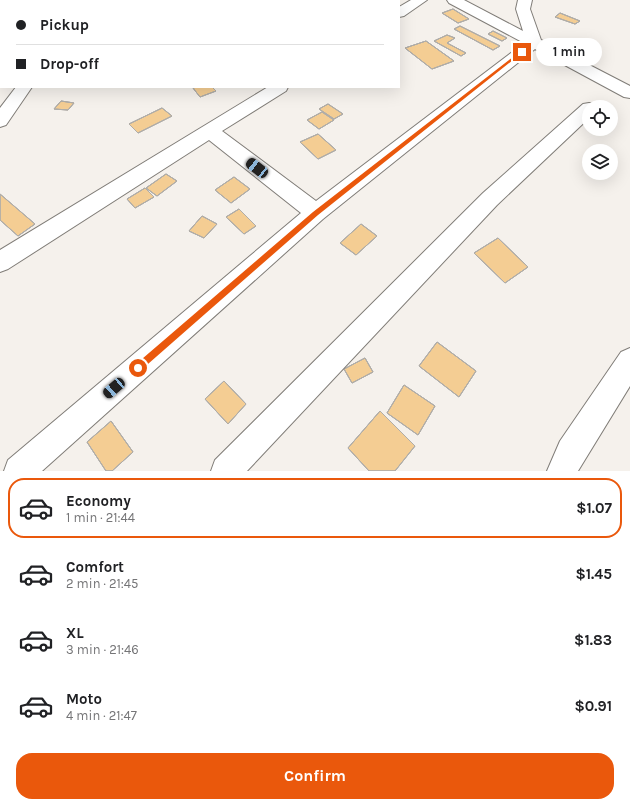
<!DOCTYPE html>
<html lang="en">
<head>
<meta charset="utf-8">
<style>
  body { margin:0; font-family:Karla,sans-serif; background:#f2f2f2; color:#202124; height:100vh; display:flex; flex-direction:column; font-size:15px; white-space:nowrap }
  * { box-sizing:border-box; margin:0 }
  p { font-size:13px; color:#757577 }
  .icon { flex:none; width:22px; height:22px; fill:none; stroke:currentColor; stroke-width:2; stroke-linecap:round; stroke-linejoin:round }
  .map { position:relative; height:471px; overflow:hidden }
  .details { display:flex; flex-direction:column; background:#fff; flex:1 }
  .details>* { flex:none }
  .hud { position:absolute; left:0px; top:0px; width:400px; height:88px; box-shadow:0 4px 16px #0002; display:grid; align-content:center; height:88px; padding:0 16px; background:#fff }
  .fabs { position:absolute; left:582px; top:100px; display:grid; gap:8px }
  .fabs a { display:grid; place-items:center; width:36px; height:36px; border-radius:50%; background:#fff; box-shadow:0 4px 16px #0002; font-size:20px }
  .end { position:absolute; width:18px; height:18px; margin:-9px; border:5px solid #ea580c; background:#fff; box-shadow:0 0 0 2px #fff }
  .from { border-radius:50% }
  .bubble { position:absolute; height:28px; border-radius:14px; background:#fff; box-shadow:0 4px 16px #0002; font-size:13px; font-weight:700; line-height:28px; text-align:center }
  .car { position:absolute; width:12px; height:24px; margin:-12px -6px; border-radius:5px; box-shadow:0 0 3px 1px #0007; background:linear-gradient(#222 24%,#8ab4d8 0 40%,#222 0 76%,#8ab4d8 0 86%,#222 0) }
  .hud b { display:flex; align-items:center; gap:14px; height:38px; font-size:15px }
  .hud b+b { border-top:1px solid #e0e0e0 }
  .hud i { width:10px; height:10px; background:#202124 }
  ul { padding:7px 0 0; list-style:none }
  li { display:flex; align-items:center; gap:12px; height:60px; margin:0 8px 6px; padding:0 8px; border:2px solid transparent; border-radius:16px }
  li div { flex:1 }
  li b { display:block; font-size:15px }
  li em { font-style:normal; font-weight:700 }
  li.active { border-color:#ea580c }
  li>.icon { width:36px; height:36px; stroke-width:1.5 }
  .cta { display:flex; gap:8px; margin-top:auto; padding:8px 16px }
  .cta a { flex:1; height:46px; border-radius:16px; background:#ea580c; color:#fff; font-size:16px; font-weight:700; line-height:46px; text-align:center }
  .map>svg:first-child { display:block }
  .building { fill:#f4cd93; stroke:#b0ada8 }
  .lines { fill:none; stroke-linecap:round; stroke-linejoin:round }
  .street-casing { stroke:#807d78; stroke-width:2 }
  .street { fill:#fff; fill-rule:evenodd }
  .route { fill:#ea580c }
</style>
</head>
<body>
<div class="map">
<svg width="630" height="471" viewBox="0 0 630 471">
  <rect width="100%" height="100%" fill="#f5f1ec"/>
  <!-- building -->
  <path class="building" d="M453 9 469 19 458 23 442 13Z
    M453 9 469 19 458 23 442 13Z
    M453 9 469 19 458 23 442 13Z
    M560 13 580 21 575 24 555 17Z
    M560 13 580 21 575 24 555 17Z
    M560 13 580 21 575 24 555 17Z
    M460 26 500 46 493 50 454 29Z
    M460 26 500 46 493 50 454 29Z
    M460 26 500 46 493 50 454 29Z
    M493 31 507 38 502 41 488 34Z
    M493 31 507 38 502 41 488 34Z
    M493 31 507 38 502 41 488 34Z
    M447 35 455 38 447 43 466 53 461 56 434 41Z
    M447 35 455 38 447 43 466 53 461 56 434 41Z
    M447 35 455 38 447 43 466 53 461 56 434 41Z
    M426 41 454 61 432 69 405 48Z
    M426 41 454 61 432 69 405 48Z
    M426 41 454 61 432 69 405 48Z
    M197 87H212L216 91 200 97 193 88Z
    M197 87H212L216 91 200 97 193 88Z
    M197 87H212L216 91 200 97 193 88Z
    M61 101 74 103 68 110 54 109Z
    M61 101 74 103 68 110 54 109Z
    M61 101 74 103 68 110 54 109Z
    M328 104 343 114 334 119 319 109Z
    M328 104 343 114 334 119 319 109Z
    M328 104 343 114 334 119 319 109Z
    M162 108 172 116 138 133 129 124Z
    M162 108 172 116 138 133 129 124Z
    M162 108 172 116 138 133 129 124Z
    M322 112 334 120 319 129 307 120Z
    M322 112 334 120 319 129 307 120Z
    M322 112 334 120 319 129 307 120Z
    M318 134 336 150 318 159 300 142Z
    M318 134 336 150 318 159 300 142Z
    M318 134 336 150 318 159 300 142Z
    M166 174 177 181 157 196 146 188Z
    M166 174 177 181 157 196 146 188Z
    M166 174 177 181 157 196 146 188Z
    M234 177 250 189 231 203 215 190Z
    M234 177 250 189 231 203 215 190Z
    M234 177 250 189 231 203 215 190Z
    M145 188 154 197 135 208 127 199Z
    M145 188 154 197 135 208 127 199Z
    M145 188 154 197 135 208 127 199Z
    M0 194 35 224 18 236 0 220Z
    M0 194 35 224 18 236 0 220Z
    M0 194 35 224 18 236 0 220Z
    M239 209 256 226 244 234 226 217Z
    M239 209 256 226 244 234 226 217Z
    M239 209 256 226 244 234 226 217Z
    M202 216 217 224 204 238 189 231Z
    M202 216 217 224 204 238 189 231Z
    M202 216 217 224 204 238 189 231Z
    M361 224 377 236 356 255 340 243Z
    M361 224 377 236 356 255 340 243Z
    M361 224 377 236 356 255 340 243Z
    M498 238 528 267 505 283 474 253Z
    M498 238 528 267 505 283 474 253Z
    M498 238 528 267 505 283 474 253Z
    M437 342 476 371 459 397 419 366Z
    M437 342 476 371 459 397 419 366Z
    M437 342 476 371 459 397 419 366Z
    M365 358 373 372 352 383 344 369Z
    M365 358 373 372 352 383 344 369Z
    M365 358 373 372 352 383 344 369Z
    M224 381 246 404 228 424 205 399Z
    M224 381 246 404 228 424 205 399Z
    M224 381 246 404 228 424 205 399Z
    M404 385 435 406 418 435 387 413Z
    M404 385 435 406 418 435 387 413Z
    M404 385 435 406 418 435 387 413Z
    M380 411 415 446 395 471H369L348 448Z
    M380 411 415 446 395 471H369L348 448Z
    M380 411 415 446 395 471H369L348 448Z
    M111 421 133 452 112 471H106L87 442Z
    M111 421 133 452 112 471H106L87 442Z
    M111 421 133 452 112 471H106L87 442Z"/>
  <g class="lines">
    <defs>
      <path id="street" d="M93 0H107L92 1Z
        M304 0H318L303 1Z
        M411 0H427L404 16 399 17V7Z
        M447 0H464L523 31 516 9 518 0H532L530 9 541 40 630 86V98L624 97 535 49 323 219 42 471H4L8 460 301 213 209 140 8 269 0 272V250L268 87H288L286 91 222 131 316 201 524 43 449 3Z
        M16 87H32L6 125 0 127V108Z
        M589 103 595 104 597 107H589V118L497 205 247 471H211L215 460 483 193 583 104Z
        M630 348V386L578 471H547L560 441 621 352Z"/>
    </defs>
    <!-- street casing -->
    <use href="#street" class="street-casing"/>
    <!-- street -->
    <use href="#street" class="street"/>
  </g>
  <!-- route -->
  <path class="route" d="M522 50 523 52 318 215 140 371H135V365L313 212Z"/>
</svg>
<div class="fabs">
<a><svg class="icon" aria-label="locate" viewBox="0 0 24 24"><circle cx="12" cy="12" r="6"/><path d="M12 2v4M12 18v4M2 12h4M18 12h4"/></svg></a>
<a><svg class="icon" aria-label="layers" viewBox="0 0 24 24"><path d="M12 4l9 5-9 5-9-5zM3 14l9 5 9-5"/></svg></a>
</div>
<i class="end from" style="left:138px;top:368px"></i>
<i class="end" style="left:522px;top:52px"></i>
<div class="bubble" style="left:536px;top:38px;width:66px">1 min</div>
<i class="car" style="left:257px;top:168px;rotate:308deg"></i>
<i class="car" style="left:114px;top:388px;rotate:229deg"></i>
<div class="hud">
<b><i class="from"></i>Pickup</b>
<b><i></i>Drop-off</b>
</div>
</div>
<section class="details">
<ul>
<li class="active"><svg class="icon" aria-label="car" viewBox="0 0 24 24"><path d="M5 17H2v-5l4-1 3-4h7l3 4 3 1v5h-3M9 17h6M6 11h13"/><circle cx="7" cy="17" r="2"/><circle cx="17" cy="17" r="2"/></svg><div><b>Economy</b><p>1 min · 21:44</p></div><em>$1.07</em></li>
<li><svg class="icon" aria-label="car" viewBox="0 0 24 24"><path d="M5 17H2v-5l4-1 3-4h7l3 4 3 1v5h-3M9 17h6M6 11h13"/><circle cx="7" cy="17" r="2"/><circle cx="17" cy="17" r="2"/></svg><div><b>Comfort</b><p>2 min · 21:45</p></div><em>$1.45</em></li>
<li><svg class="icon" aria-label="car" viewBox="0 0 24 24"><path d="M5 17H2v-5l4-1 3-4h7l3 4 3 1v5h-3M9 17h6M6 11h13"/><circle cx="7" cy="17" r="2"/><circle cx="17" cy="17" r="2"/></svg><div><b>XL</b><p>3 min · 21:46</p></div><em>$1.83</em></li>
<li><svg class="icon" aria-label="car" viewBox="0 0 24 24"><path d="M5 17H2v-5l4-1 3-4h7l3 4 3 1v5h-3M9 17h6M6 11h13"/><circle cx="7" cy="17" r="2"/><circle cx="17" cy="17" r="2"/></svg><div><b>Moto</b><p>4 min · 21:47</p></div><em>$0.91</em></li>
</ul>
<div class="cta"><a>Confirm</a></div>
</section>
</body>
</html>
